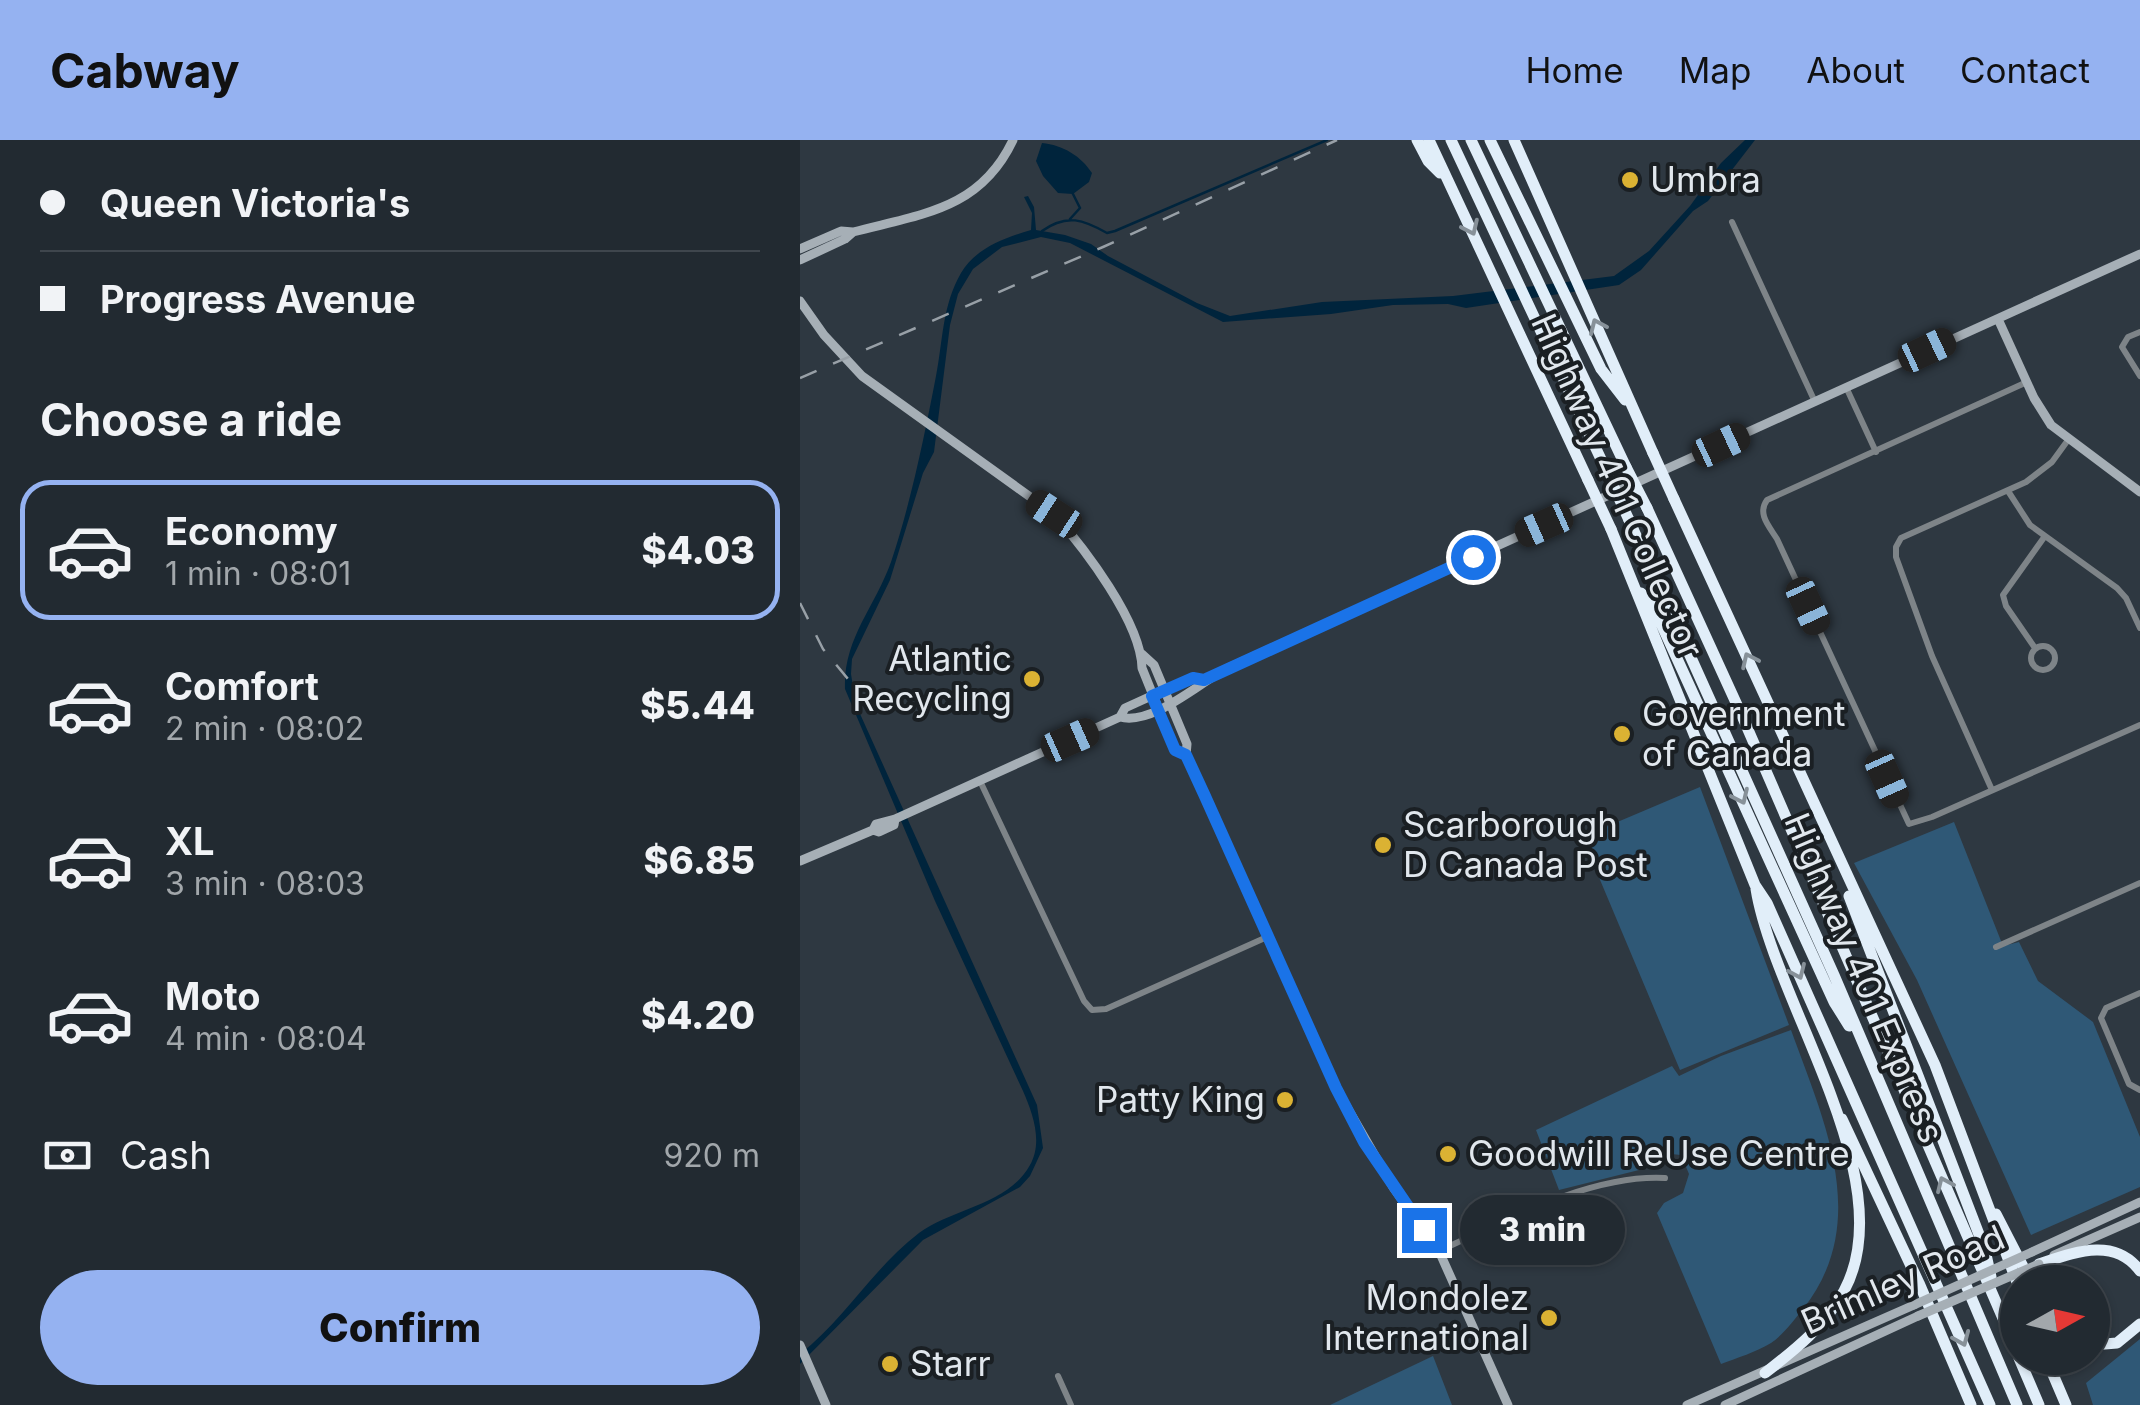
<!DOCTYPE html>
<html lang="en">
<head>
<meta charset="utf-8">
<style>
  body { margin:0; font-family:Inter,sans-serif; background:#2e363d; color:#f1f3f6; height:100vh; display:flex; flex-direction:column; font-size:38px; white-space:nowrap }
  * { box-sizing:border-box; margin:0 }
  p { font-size:32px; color:#a2a7ab }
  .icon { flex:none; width:55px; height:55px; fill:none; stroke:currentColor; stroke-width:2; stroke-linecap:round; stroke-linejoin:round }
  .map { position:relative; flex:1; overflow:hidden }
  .side { display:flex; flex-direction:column; background:#222a31; width:800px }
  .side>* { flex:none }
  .top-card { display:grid; align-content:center; height:220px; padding:0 40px; background:#222a31 }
  .needle { width:65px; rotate:82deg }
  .buttons { position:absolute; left:1200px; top:1125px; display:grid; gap:20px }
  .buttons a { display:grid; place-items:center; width:110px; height:110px; border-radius:50%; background:#222a31; box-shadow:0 2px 8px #0004,0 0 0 2px #3f464d; font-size:50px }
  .end { position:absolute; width:45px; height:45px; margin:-22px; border:12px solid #1a73e8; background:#fff; box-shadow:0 0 0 5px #fff }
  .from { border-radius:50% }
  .bubble { position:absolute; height:70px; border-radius:35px; background:#222a31; box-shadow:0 2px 8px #0004,0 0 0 2px #3f464d; font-size:32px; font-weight:800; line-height:70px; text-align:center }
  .car { position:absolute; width:30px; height:60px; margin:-30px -15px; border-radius:12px; box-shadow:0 0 8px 2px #0007; background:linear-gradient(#222 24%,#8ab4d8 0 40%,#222 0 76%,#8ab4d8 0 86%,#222 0) }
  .top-card b { display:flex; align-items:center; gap:35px; height:95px; font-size:38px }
  .top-card b+b { border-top:2px solid #3f464d }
  .top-card i { width:25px; height:25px; background:#f1f3f6 }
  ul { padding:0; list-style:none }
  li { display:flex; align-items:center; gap:30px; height:140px; margin:0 20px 15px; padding:0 20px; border:5px solid transparent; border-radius:30px }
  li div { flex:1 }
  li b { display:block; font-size:38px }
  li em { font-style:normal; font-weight:800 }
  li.current { border-color:#95b2f1 }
  li>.icon { width:90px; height:90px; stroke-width:1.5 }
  h2 { padding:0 40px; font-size:45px; line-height:120px }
  .pay { display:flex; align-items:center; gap:25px; height:110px; padding:0 40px; font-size:38px }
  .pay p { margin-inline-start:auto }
  .cta { display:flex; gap:20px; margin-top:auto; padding:20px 40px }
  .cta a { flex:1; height:115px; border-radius:60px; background:#95b2f1; color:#111; font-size:40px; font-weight:800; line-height:115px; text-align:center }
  header { display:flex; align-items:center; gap:60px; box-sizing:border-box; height:140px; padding:0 50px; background:#95b2f1; color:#111 }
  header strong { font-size:48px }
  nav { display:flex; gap:55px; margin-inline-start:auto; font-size:35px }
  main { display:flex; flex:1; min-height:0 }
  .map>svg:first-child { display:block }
  .green { fill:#2f5876 }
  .water { fill:#00243c }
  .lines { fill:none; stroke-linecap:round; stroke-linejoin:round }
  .stream { stroke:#00243c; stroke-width:2.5 }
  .street { stroke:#7e8488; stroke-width:6 }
  .secondary { stroke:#a6afb6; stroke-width:9 }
  .highway { stroke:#e1eef9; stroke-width:11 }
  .rail { stroke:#98a0a7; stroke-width:2.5; stroke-dasharray:18 18; stroke-linecap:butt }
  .secondary-bridge { stroke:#a6afb6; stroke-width:9 }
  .highway-bridge { stroke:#e1eef9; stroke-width:11 }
  .oneway { stroke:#879199 }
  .route { stroke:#1a73e8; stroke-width:12 }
  .poi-dot { fill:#dbb233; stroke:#1a1f23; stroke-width:4 }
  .labels { text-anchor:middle; stroke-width:8; stroke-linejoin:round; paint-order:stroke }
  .poi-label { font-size:35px; fill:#e1e7ed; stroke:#1a1f23; text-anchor:start }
  .street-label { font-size:35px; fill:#e1e7ed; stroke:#1a1f23 }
</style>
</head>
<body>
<header>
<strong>Cabway</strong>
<nav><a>Home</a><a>Map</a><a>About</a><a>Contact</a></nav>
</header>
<main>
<section class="side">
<div class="top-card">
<b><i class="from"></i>Queen Victoria's</b>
<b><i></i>Progress Avenue</b>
</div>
<h2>Choose a ride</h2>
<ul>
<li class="current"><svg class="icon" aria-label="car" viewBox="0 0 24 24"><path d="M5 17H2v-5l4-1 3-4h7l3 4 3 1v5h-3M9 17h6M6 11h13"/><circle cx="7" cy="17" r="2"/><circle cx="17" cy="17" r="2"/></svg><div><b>Economy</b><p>1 min · 08:01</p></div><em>$4.03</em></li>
<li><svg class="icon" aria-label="car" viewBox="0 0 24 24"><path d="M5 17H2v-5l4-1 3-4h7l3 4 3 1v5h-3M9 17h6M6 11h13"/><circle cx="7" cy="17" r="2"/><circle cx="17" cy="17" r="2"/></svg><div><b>Comfort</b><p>2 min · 08:02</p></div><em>$5.44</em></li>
<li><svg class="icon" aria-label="car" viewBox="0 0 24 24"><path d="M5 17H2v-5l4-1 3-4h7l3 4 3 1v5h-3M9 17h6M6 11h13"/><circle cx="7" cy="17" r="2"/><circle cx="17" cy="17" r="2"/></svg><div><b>XL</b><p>3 min · 08:03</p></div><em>$6.85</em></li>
<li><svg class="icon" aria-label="car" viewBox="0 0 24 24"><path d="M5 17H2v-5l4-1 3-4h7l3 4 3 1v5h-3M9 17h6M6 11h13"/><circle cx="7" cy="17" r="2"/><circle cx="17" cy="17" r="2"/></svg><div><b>Moto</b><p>4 min · 08:04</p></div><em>$4.20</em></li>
</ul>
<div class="pay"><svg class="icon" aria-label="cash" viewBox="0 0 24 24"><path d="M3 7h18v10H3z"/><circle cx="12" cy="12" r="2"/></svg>Cash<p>920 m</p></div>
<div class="cta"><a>Confirm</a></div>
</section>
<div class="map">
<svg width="1340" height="1265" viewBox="0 0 1340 1265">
  <rect width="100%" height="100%" fill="#2e3841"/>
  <!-- green -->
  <path class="green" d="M900 647 989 885 880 930 782 697Z
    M1154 682 1203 806 1219 802 1238 841 1293 882 1340 997V1047L1231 1095 1117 840 1054 723Z
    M991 890C1024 981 1072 1082 1003 1169 994 1180 983 1195 971 1203 956 1212 937 1218 921 1224L857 1073 864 1063 883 1053 889 1034 881 1015 861 1013 843 1029 759 1050 736 990 872 926 879 936 921 916Z
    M1340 1199V1265H1293L1286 1243Z
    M633 1216 652 1265H530Z"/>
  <!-- water -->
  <path class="water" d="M945 0H955L908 61 893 71 841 130 819 145 666 168 648 164 593 165 531 174 423 182 270 103 241 97 202 107 173 129 158 154 150 185 134 312 123 333 90 440 52 519 51 534 56 565 237 965 243 1008 230 1036 220 1047 123 1100 0 1224V1214C45 1179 74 1127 119 1093 153 1068 208 1065 230 1025 243 1002 233 974 223 951L135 761 45 549C43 499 75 467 91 422 111 362 124 298 136 236 143 201 142 166 161 133 176 108 204 98 231 90L232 73 224 57 228 56 234 67 236 90 265 95 291 104 308 116 397 163 430 176 522 162 653 156 814 136 849 111 890 66 921 23Z
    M242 3C263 5 281 16 292 33L289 42 273 54 258 53 243 36 236 21Z"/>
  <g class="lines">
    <!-- stream -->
    <path class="stream" d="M270 79 280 68 273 54
      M242 91C267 73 284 80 307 93L315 91 527 0"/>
    <!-- street -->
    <path class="street" d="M932 82 1015 262
      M1340 192 1328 197 1322 207 1340 236
      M1227 242 967 360C957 374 969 386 977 399L1109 684 1132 677 1340 585
      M1046 247 1076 312
      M1208 351 1230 385 1317 448 1326 458 1340 488
      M1231 518a12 12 0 1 1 24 0a12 12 0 1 1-24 0Z
      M1235 508 1206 466 1203 455 1245 396
      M180 641 284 861 292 870 306 869 467 797
      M1192 650 1132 516 1096 417V407L1101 398 1226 342 1252 322 1268 300
      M1196 807 1340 743
      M1340 853 1306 868 1301 878 1329 944 1340 950
      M639 1111C705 1081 791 1034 865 1038
      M258 1236 271 1265"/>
    <!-- secondary -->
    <path class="secondary" d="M0 109 41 91 53 92C121 74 180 70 213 0
      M0 120 45 99 53 92
      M0 161 24 195 62 236 254 374C284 408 341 482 342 528L375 610 386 615
      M1198 179 1234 258 1251 285 1340 352
      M342 514 354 525 387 604 386 615 536 948 593 1047 639 1111 708 1265
      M320 577C353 586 401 541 428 528L1340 114
      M73 690 76 684 95 679 320 577 325 568 393 537 403 540
      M0 721 73 690 79 692 94 685 95 679
      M1232 1112 1340 1062
      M1254 1115 1340 1077
      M0 1205 26 1265
      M887 1265 1114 1165
      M925 1265 1118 1176"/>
    <!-- highway -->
    <path class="highway" d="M617 0 628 21 640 33
      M629 0 788 340
      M651 0 807 332
      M671 0 826 327
      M690 0 801 229 825 260
      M714 0 853 313
      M874 359 1135 925 1218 1145
      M847 368 943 578 1218 1213
      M829 380 1034 835 1217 1265
      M811 389 955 745 967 763 1190 1265
      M841 453 853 466 1034 862 1049 886
      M956 749C974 862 1104 1040 1044 1151 1025 1186 996 1209 965 1233
      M1049 756 1185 1110 1191 1137
      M1042 979 1119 1143 1171 1265
      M1196 1074 1231 1142
      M1239 1124C1273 1113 1314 1096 1340 1131
      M1292 1205 1317 1203 1340 1184
      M1219 1218 1239 1265
      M1246 1218 1266 1265"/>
    <!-- rail -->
    <path class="rail" d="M0 238 303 107 537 0
      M0 463 23 509 63 557"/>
    <!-- secondary-bridge -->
    <path class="secondary-bridge" d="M1114 1165 1232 1112
      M1118 1176 1239 1124"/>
    <!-- highway-bridge -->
    <path class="highway-bridge" d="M853 313 874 359
      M826 327 847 368
      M807 332 829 380
      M788 340 811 389"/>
  </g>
  <!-- one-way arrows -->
  <defs><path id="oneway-chevron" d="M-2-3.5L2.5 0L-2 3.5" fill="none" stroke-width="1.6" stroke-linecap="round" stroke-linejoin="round" transform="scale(2.5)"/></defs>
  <g class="oneway">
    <use href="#oneway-chevron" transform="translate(671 88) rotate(65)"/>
    <use href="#oneway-chevron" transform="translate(797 186) rotate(-114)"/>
    <use href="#oneway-chevron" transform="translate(949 520) rotate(-115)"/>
    <use href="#oneway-chevron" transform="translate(941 657) rotate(65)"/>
    <use href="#oneway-chevron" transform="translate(998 832) rotate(66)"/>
    <use href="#oneway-chevron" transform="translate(1144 1044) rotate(-114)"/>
    <use href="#oneway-chevron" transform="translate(1162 1199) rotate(67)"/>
  </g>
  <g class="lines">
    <!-- route -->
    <path class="route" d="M624 1090 564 1002 536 948 404 654 386 615 375 610 352 556 393 538 404 540 673 417"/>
  </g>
  <!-- markers -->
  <g class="poi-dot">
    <circle cx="830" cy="40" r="10"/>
    <circle cx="232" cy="539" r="10"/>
    <circle cx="822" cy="594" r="10"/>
    <circle cx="583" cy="705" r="10"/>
    <circle cx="485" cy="960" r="10"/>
    <circle cx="648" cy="1014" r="10"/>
    <circle cx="749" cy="1178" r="10"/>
    <circle cx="90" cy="1224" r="10"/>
  </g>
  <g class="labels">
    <!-- poi labels -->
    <g class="poi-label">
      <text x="850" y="52">Umbra</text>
      <text x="212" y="531" text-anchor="end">Atlantic<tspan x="212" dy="40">Recycling</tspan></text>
      <text x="842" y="586">Government<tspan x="842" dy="40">of Canada</tspan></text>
      <text x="603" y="697">Scarborough<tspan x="603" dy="40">D Canada Post</tspan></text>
      <text x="465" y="972" text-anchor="end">Patty King</text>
      <text x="668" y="1026">Goodwill ReUse Centre</text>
      <text x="729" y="1170" text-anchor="end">Mondolez<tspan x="729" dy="40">International</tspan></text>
      <text x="110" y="1236">Starr</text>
    </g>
    <!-- street labels -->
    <g class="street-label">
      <text transform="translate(817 346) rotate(66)" y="12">Highway 401 Collector</text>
      <text transform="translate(1064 838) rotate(67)" y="12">Highway 401 Express</text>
      <text transform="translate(1103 1140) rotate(-24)" y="12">Brimley Road</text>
    </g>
  </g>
</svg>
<div class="buttons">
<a><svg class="needle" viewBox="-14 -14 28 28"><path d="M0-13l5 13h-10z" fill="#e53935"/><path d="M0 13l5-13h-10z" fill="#a2a7ab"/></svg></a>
</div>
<i class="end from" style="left:673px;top:417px"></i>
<i class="end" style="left:624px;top:1090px"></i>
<div class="bubble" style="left:660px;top:1055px;width:165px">3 min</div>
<i class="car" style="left:1127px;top:210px;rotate:65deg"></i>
<i class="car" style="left:921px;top:305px;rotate:65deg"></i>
<i class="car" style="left:254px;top:374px;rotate:303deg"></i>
<i class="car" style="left:744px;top:385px;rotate:246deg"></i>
<i class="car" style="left:1008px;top:466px;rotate:155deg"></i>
<i class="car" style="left:270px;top:600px;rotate:66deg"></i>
<i class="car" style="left:1087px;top:639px;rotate:156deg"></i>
</div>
</main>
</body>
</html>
